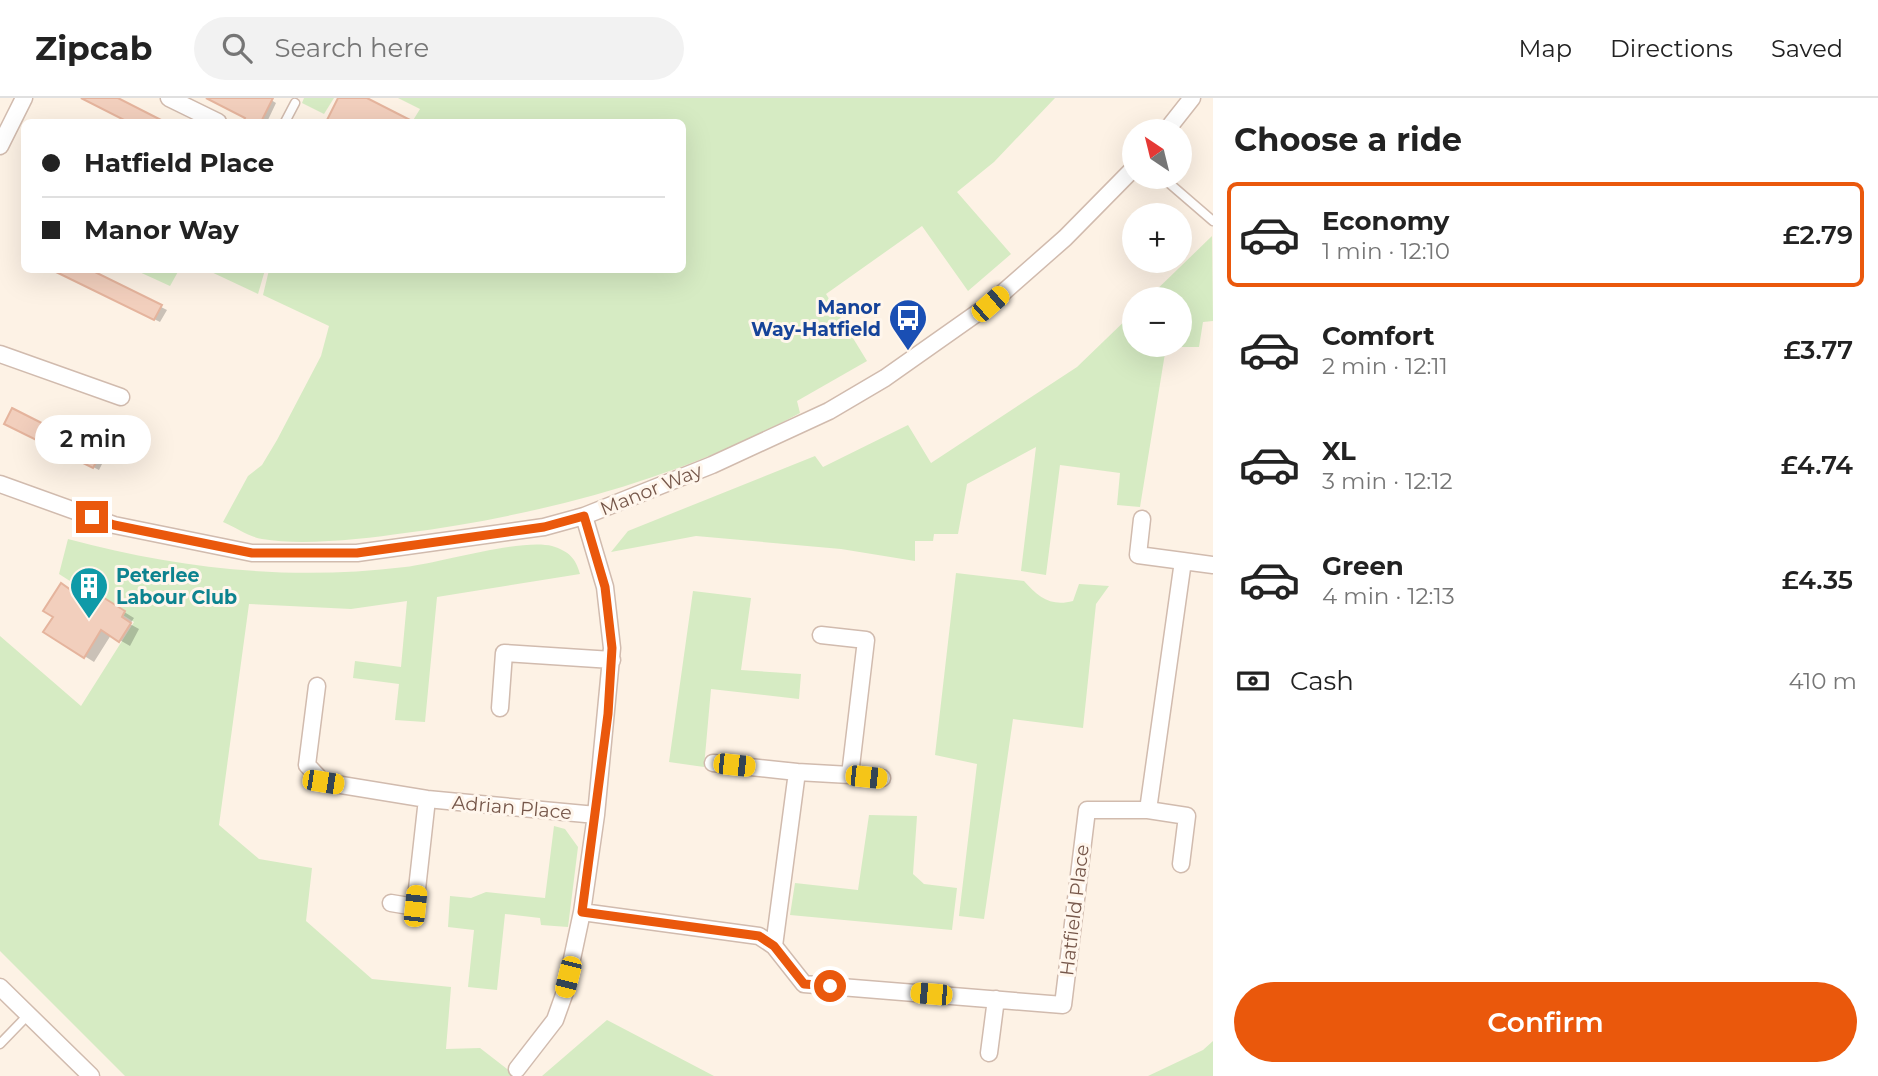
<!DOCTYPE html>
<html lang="en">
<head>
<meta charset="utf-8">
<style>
  body { margin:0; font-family:Montserrat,sans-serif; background:#f2f2f2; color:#222; height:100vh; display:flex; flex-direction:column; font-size:26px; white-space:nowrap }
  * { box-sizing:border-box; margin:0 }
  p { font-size:23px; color:#767676 }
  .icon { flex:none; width:38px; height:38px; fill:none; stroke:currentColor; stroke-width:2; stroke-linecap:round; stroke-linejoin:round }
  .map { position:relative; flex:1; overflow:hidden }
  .details { display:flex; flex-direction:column; background:#fff; width:665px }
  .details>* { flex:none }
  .hud { position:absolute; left:21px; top:21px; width:665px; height:154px; border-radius:10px; box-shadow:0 7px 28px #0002; display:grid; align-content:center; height:154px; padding:0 21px; background:#fff }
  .needle { width:46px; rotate:325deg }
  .tools { position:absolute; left:1122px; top:21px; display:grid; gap:14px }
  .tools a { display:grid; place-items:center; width:70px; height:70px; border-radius:50%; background:#fff; box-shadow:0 7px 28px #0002; font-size:35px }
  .end { position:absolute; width:32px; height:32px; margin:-16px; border:9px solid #ea580c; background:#fff; box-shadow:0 0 0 4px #fff }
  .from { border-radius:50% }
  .bubble { position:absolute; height:49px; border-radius:24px; background:#fff; box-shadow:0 7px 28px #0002; font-size:23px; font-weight:600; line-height:49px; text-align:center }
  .car { position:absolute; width:21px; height:42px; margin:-21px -10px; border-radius:9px; box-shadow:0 0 5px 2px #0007; background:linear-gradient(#f5c518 24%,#345 0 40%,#f5c518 0 76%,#345 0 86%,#f5c518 0) }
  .hud b { display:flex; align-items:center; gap:24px; height:66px; font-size:26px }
  .hud b+b { border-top:2px solid #e0e0e0 }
  .hud i { width:18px; height:18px; background:#222 }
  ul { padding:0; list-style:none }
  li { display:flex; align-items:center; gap:21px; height:105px; margin:0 14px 10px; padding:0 7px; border:4px solid transparent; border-radius:10px }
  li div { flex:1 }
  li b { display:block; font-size:26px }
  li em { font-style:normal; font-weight:600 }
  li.active { border-color:#ea580c }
  li>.icon { width:63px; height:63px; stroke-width:1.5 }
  h2 { padding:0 21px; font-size:32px; line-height:84px }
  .pay { display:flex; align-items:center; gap:18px; height:77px; padding:0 21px; font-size:26px }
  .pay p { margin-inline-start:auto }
  .button { display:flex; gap:14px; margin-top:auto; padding:14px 21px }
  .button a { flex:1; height:80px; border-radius:42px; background:#ea580c; color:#fff; font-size:28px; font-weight:600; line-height:80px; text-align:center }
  header { display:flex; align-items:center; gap:42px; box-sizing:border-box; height:98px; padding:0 35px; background:#fff; border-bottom:2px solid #e0e0e0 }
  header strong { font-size:33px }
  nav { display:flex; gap:38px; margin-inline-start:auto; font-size:24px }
  .search { width:490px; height:63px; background:#f2f2f2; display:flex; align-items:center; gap:18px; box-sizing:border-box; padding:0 24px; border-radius:38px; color:#767676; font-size:26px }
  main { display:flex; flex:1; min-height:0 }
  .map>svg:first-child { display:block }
  .green { fill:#d6ebc3 }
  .shadow { fill:#0003 }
  .building { fill:#f2cfbd; stroke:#e5b49d; stroke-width:2 }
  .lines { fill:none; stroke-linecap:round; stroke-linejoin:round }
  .service-casing { stroke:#d1bbae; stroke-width:11 }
  .minor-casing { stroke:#d1bbae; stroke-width:19 }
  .service { stroke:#fff; stroke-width:8 }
  .minor { stroke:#fff; stroke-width:16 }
  .route { stroke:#ea580c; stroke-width:9 }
  .labels { text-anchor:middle; stroke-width:6; stroke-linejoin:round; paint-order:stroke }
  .transit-label { font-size:19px; font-weight:bold; fill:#164399; stroke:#fff6ec; text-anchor:end }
  .street-label { font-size:19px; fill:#76574a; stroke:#fff6ec }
  .culture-label { font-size:19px; font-weight:bold; fill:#0d838f; stroke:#fff6ec; text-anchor:start }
</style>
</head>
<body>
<header>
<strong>Zipcab</strong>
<div class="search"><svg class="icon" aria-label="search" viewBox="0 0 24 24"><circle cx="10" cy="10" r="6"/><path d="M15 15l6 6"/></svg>Search here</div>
<nav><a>Map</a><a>Directions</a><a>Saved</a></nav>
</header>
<main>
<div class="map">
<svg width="1213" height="978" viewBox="0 0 1213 978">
  <rect width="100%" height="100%" fill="#fdf2e5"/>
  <!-- green -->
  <path class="green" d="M304 0H334L324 16 302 5Z
    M398 0H1055L994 64 957 94 1011 156 968 193 922 128 826 196 867 263 797 303 800 315C678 381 542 417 405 435 364 441 302 448 262 441 249 439 235 429 223 424L248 378 262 367 277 342 321 258 329 228 263 197 269 172H682V24H412L420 11Z
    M1212 138 1213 223 1203 224 1199 249H1166L1140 409 1117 407 1120 375 1060 367 1046 477 1021 473 1036 349 967 386 958 436H934L933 443H915V463L841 451 696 438 611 454 628 433 815 358 823 369 908 327 931 365 1077 269 1134 214V247H1180V201H1147Z
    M135 172H179L170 188Z
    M207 172H265L258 196Z
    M68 441C179 471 290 483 405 469 440 465 522 440 552 448 569 453 576 461 580 476L437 499 425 624 395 622 399 586 353 580 355 563 401 569 407 503 351 511 249 506 219 727 259 761 312 770 306 823 372 881 451 889 446 951 480 950 516 978H125L0 853V538L81 608 134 524 59 476Z
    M956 475 1024 483C1038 499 1051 509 1073 503L1079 486 1109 488 1096 506 1083 630 1013 621 984 821 959 818 977 666 935 657Z
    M693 493 751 500 741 572 801 576 799 601 711 591 704 669 669 664Z
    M869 717 917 718 913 776 924 786 957 790 952 832 790 817 795 785 858 792Z
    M554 728 565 731 578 749 568 829 541 827 540 820 505 816 497 892 468 889 474 832 448 829 450 798 471 800 486 794 545 800Z
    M607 922 714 978H542Z
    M1213 943V978H1148L1203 952Z"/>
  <!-- shadow -->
  <path class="shadow" d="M210 0H268L276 5 267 24H245L247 20Z
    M71 172H87L167 212 160 224 68 178Z
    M12 328 100 356 105 360 99 372Z
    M77 485 134 520 130 526 139 531 130 548 111 537 94 564 46 534Z"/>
  <!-- building -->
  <path class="building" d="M81 0H118L165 24H128Z
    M206 0H273L261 24H243L245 20Z
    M338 0H367L414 24H326Z
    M52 172H91L162 207 154 222Z
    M12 310 101 355 93 370 4 326Z
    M77 483 125 513 122 519 131 525 119 544 101 532 84 560 43 534 53 519 43 513 61 485 71 492Z"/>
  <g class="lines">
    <defs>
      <path id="service" d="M285 24 295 5
        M1162 79 1213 123
        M0 946 29 916"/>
      <path id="minor" d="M169 0 218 24
        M1166 33 1192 0
        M0 48 24 0
        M0 256 121 299
        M0 386 114 427 252 455H357L544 429 584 418 712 367 829 313 885 280 990 206 1065 140 1134 70
        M1142 421 1138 457 1183 463
        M317 588 307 667 323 684 427 701 596 717
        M500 610 504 555 612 562
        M713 665 797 674 774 848
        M797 674 850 677 866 542 821 537
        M850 677 882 680
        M1148 712 1187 718 1181 766
        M391 805 415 809 427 701
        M582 814 759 838 774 848 804 886 1063 907 1087 712H1148L1183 463 1213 467
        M0 889 91 978
        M989 955 996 901
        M517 971 555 922 565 894 582 814 596 717 612 550 605 489 584 418"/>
    </defs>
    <!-- service casing -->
    <use href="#service" class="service-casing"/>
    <!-- minor casing -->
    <use href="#minor" class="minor-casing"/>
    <!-- service -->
    <use href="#service" class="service"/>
    <!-- minor -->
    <use href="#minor" class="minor"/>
  </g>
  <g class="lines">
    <!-- route -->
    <path class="route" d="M92 419 114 427 252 455H357L544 429 584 418 605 489 612 550 608 616 582 814 759 838 774 848 804 886 830 888"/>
  </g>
  <!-- icons -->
  <defs>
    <symbol id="bus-pin" viewBox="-11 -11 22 30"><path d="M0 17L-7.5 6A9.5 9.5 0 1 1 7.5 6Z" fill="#1a4fb4" stroke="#fff6ec"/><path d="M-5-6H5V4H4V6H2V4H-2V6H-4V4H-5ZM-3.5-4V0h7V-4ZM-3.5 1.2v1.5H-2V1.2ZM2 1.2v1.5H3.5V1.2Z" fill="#fff"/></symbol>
    <symbol id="building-pin" viewBox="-11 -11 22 30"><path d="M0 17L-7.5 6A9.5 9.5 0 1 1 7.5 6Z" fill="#0f9aa8" stroke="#fff6ec"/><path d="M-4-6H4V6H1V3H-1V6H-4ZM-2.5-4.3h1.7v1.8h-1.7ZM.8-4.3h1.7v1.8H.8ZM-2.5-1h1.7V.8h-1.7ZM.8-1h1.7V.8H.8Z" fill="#fff"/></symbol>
  </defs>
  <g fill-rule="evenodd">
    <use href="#bus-pin" x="886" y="198" width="44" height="60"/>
    <use href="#building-pin" x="67" y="466" width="44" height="60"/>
  </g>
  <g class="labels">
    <!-- transit labels -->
    <g class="transit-label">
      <text x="881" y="216">Manor<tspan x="881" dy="22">Way-Hatfield</tspan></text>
    </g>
    <!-- street labels -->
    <g class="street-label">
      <text transform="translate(651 391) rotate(-22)" y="7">Manor Way</text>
      <text transform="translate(512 709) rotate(5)" y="7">Adrian Place</text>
      <text transform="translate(1074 812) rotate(-83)" y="7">Hatfield Place</text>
    </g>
    <!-- culture labels -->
    <g class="culture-label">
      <text x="116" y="484">Peterlee<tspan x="116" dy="22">Labour Club</tspan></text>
    </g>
  </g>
</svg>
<div class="tools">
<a><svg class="needle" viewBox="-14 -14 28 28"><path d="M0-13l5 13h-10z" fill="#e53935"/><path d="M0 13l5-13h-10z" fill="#767676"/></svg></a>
<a>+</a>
<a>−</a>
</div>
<i class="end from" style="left:830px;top:888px"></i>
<i class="end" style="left:92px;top:419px"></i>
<div class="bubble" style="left:35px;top:317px;width:116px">2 min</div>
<i class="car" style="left:990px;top:206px;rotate:49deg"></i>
<i class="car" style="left:734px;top:667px;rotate:96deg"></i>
<i class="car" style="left:866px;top:679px;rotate:96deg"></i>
<i class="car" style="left:323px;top:684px;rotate:99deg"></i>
<i class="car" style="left:415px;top:808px;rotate:6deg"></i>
<i class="car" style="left:568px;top:879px;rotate:194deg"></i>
<i class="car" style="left:931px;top:896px;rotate:275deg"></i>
<div class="hud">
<b><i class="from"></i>Hatfield Place</b>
<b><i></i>Manor Way</b>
</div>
</div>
<section class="details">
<h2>Choose a ride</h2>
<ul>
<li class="active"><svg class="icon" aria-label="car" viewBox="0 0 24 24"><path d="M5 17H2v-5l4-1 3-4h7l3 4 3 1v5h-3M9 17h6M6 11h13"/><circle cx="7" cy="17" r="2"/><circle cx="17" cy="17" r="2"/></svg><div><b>Economy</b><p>1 min · 12:10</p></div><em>£2.79</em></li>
<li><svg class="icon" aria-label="car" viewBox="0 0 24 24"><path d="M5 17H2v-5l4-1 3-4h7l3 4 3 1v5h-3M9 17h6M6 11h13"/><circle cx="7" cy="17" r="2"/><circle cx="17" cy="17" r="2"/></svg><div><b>Comfort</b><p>2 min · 12:11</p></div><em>£3.77</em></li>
<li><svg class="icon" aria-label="car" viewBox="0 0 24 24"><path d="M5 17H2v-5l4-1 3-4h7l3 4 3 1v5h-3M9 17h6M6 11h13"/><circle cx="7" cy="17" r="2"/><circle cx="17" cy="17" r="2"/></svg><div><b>XL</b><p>3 min · 12:12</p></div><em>£4.74</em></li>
<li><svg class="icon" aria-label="car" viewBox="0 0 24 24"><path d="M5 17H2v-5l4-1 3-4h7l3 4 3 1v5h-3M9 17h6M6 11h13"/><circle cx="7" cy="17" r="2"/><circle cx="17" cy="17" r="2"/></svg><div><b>Green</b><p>4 min · 12:13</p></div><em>£4.35</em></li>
</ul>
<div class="pay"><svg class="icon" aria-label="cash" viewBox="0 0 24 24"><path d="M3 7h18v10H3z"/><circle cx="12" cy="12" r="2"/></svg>Cash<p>410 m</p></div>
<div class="button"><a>Confirm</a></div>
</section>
</main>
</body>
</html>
